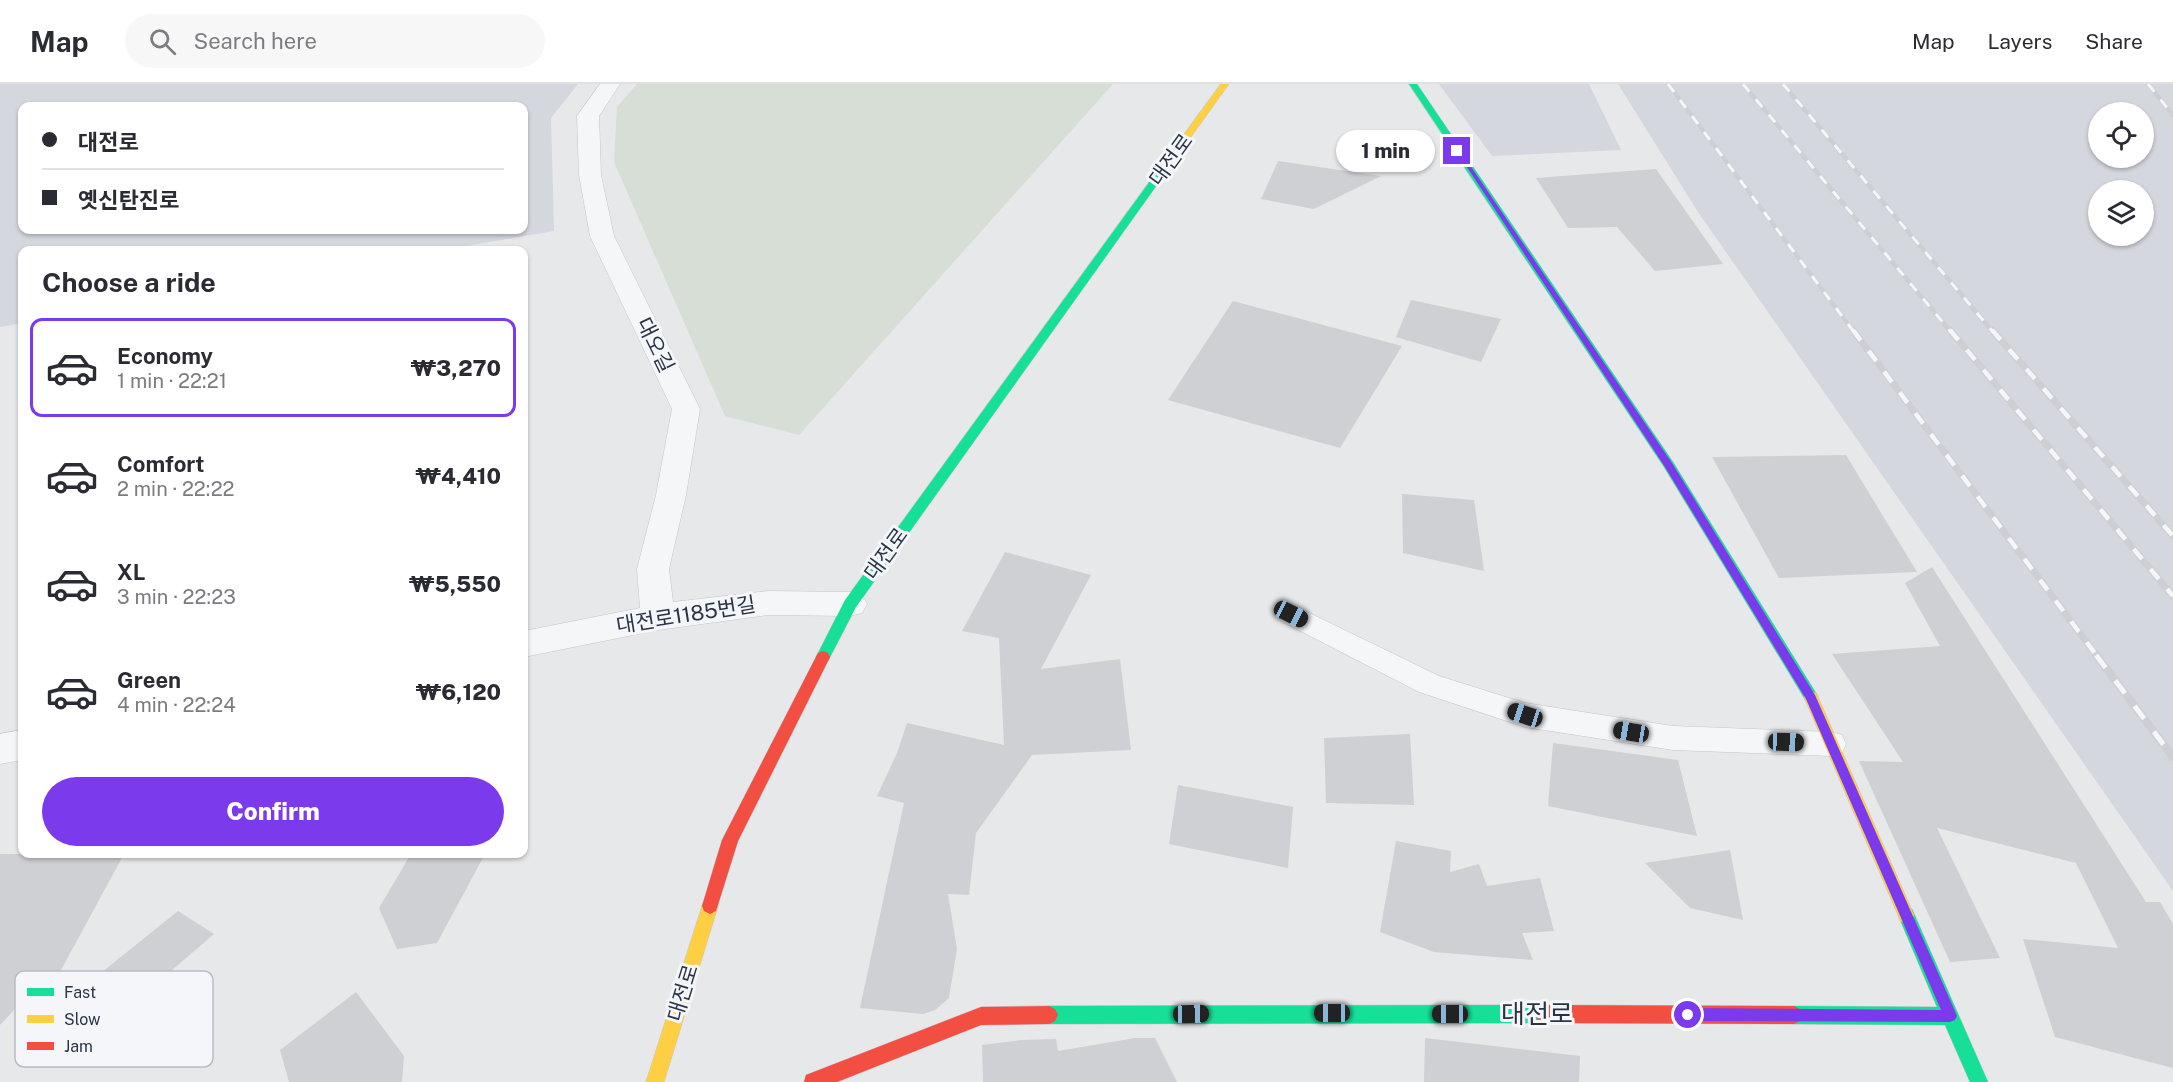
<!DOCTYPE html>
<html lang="en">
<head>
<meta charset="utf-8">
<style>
  body { margin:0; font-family:"Public Sans","Noto Sans KR",sans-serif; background:#f7f7f7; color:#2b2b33; height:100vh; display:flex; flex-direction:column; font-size:22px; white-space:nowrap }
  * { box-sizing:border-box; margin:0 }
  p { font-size:20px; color:#7c7c81 }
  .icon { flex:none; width:33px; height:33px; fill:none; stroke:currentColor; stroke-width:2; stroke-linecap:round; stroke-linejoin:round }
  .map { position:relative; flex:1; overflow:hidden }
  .details { position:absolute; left:18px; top:162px; width:510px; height:612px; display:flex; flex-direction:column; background:#fff; border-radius:12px; box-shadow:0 2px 4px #0004 }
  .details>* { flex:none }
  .top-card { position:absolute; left:18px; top:18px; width:510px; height:132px; border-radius:12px; box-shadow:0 2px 4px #0004; display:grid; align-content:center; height:132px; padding:0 24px; background:#fff }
  .fabs { position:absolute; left:2088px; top:18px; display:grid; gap:12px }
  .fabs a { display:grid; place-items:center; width:66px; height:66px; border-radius:50%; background:#fff; box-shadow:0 2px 4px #0004; font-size:30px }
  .end { position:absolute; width:27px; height:27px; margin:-14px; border:8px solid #7c3aed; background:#fff; box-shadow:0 0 0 3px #fff }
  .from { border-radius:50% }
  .bubble { position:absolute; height:42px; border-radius:21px; background:#fff; box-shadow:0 2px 4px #0004; font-size:20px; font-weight:800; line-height:42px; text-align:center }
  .car { position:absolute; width:18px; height:36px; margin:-18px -9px; border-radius:8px; box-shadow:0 0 4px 2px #0007; background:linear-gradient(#222 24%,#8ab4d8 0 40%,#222 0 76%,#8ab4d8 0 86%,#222 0) }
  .top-card b { display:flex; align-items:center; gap:21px; height:57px; font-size:22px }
  .top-card b+b { border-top:2px solid #e1e1e2 }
  .top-card i { width:15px; height:15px; background:#2b2b33 }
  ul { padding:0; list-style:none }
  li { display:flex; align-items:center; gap:18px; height:99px; margin:0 12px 9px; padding:0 12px; border:3px solid transparent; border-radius:12px }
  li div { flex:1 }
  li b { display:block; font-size:22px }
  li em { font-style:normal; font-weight:800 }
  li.selected { border-color:#7c3aed }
  li>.icon { width:54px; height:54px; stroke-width:1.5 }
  h2 { padding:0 24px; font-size:27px; line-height:72px }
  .cta { display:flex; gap:12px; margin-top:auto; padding:12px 24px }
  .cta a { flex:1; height:69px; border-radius:36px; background:#7c3aed; color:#fff; font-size:24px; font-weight:800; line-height:69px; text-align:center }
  header { display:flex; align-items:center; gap:36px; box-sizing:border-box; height:84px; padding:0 30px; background:#fff; border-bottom:2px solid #e1e1e2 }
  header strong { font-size:28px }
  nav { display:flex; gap:33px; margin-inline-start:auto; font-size:21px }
  .search { width:420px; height:54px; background:#f7f7f7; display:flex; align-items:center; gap:15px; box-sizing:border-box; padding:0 21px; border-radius:33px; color:#7c7c81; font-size:22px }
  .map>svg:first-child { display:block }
  .built { fill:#d4d7dd; fill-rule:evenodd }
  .green { fill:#d6ded6 }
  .building { fill:#ced0d3 }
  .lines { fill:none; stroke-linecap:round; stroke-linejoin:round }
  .lane-casing { stroke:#c4c6c8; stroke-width:1 }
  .street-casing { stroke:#c4c6c8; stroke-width:1 }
  .fast-casing { stroke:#c4c6c8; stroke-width:1 }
  .slow-casing { stroke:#c4c6c8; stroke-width:1 }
  .jam-casing { stroke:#c4c6c8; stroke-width:1 }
  .lane { fill:#f5f6f7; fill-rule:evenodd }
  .street { fill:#f5f6f7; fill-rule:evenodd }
  .fast { fill:#16e098; fill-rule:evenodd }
  .slow { fill:#ffcf43; fill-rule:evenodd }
  .jam { fill:#f24e42; fill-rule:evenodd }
  .rail-far2-casing { stroke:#cecfd2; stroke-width:4.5 }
  .rail-far1-casing { stroke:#cecfd2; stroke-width:7 }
  .rail-casing { stroke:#cecfd2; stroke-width:8 }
  .rail-far2 { stroke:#f4f6f9; stroke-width:3; stroke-dasharray:10; stroke-linecap:butt }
  .rail-far1 { stroke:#f4f6f9; stroke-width:4.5; stroke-dasharray:13; stroke-linecap:butt }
  .rail { stroke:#f4f6f9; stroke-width:5; stroke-dasharray:16; stroke-linecap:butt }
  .route { fill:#7c3aed }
  .labels { text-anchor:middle; stroke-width:6; stroke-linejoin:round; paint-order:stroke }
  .street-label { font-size:21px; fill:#2b3445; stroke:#f4f6f9 }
  .near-street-label { font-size:26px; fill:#2b3445; stroke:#f4f6f9 }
  .key { fill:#f4f6f9; stroke:#b8bcc3; stroke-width:1.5 }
  .key-label { font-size:16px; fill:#2b3445 }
</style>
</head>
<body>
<header>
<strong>Map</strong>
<div class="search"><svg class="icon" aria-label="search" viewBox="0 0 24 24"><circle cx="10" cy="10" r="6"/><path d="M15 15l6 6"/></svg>Search here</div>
<nav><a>Map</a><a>Layers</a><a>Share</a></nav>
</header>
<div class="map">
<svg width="2173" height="998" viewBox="0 0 2173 998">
  <rect width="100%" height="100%" fill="#e6e8ea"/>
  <!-- built -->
  <path class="built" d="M0 0H578L551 34 554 147 442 166H22V239L0 243ZM524 22V146H22V22Z
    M1439 0H1589L1621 66 1492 72Z
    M1618 0H2173V807L1698 128ZM2144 28V74H2098V28ZM2098 106H2144V152H2098Z"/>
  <!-- green -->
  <path class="green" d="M637 0H1113L799 351 725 332 614 78 617 23Z"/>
  <!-- building -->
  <path class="building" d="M1278 77 1381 92 1314 125 1261 115Z
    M1656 85 1723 180 1655 187 1617 143 1568 144 1536 94Z
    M1411 216 1501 235 1481 278 1396 253Z
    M1233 217 1402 262 1340 364 1168 316Z
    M1846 371 1917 488 1779 494 1712 373Z
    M1402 410 1474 416 1484 487 1403 469Z
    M1005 468 1091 491 1041 585 1120 575 1131 666 1032 671 976 749 969 811 948 810 957 865 949 914 935 926 923 930 860 924 904 719 877 712 897 669 907 639 1004 661 999 554 962 547Z
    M1932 483 2146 818H2160L2173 840V984L2055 953 2023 855 2118 864 2076 779 1937 744 2000 874 1950 878 1859 677 1903 678 1832 570 1940 562 1905 499Z
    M1410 650 1414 721 1326 719 1324 654Z
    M1553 659 1678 676 1697 752 1548 722Z
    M1178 701 1293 723 1288 784 1169 760Z
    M1396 757 1451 767 1450 788 1479 780 1487 802 1540 794 1554 847 1522 849 1533 876 1434 868 1380 848Z
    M1730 766 1743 836 1690 824 1645 779Z
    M0 770H124L48 910 37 901 0 941Z
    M411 770H485L437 859 397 865 379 824Z
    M178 827 214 850 142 912 171 929 120 972 61 921Z
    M356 908 404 972 402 998H289L280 966Z
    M1135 954H1155L1177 998H983L982 961 1021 956 1056 955 1058 967Z
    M1425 954 1580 972 1579 998H1424Z"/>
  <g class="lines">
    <defs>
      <path id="lane" d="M1291 520 1439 592 1525 619 1673 642 1831 648 1842 651 1846 660 1842 669 1831 672 1673 666 1525 643 1419 608 1281 537 1277 530 1281 523Z"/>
      <path id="street" d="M600 0H620L599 32 601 91 614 152 700 325 686 411 669 485 673 518 768 507 850 508 862 511 867 520 862 529 850 532 768 531 658 546 524 573V547L640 524 637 485 656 411 672 325 590 152 579 91 577 32Z
        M22 646V676L0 680V650Z"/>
      <path id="fast" d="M1409 0H1417L1673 378 1816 609 1818 613 1816 617 1811 619 1806 617 1664 383Z
        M1161 82 1169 84 856 523 828 577H818L816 573 845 516Z
        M1906 823 1912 825 1988 998H1970L1945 941 1794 940 1788 937 1785 931 1788 925 1794 922 1937 923 1898 831 1900 825Z
        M1544 921 1550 924 1553 930 1550 936 1544 939 1049 940 1043 937 1040 931 1043 925 1049 922Z"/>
      <path id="slow" d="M1221 0H1229L1167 86H1161V82Z
        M1811 607 1816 609 1818 613 1914 831 1912 837 1906 839 1900 837 1898 831 1804 613 1806 609Z
        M710 814 716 817 718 822 664 998H646L702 822 704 817Z"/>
      <path id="jam" d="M823 567 828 569 830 573 738 757 716 827 710 830 704 827 702 822 722 756 818 569Z
        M1544 921 1794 922 1800 925 1803 931 1800 937 1794 940 1544 939 1538 936 1535 930 1538 924Z
        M1049 922 1055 925 1058 931 1055 937 1049 940 981 941 837 998H804L806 991 981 923Z"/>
    </defs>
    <!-- lane casing -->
    <use href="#lane" class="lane-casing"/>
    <!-- street casing -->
    <use href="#street" class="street-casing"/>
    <!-- fast casing -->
    <use href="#fast" class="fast-casing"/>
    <!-- slow casing -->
    <use href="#slow" class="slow-casing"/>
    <!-- jam casing -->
    <use href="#jam" class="jam-casing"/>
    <!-- lane -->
    <use href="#lane" class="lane"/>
    <!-- street -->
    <use href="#street" class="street"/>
    <!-- fast -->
    <use href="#fast" class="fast"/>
    <!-- slow -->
    <use href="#slow" class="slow"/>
    <!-- jam -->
    <use href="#jam" class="jam"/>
    <defs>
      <path id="rail-far2" d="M1668 0 1854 248
        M1743 0 1951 248
        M1783 0 1993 248
        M2148 0 2173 31"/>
      <path id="rail-far1" d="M1853 246 2097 572
        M1950 246 2173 512
        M1992 246 2173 452"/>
      <path id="rail" d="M2096 571 2173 673"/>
    </defs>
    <!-- rail-far2 casing -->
    <use href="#rail-far2" class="rail-far2-casing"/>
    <!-- rail-far1 casing -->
    <use href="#rail-far1" class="rail-far1-casing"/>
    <!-- rail casing -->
    <use href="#rail" class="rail-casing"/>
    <!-- rail-far2 -->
    <use href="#rail-far2" class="rail-far2"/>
    <!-- rail-far1 -->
    <use href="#rail-far1" class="rail-far1"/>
    <!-- rail -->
    <use href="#rail" class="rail"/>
  </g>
  <!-- route -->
  <path class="route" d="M1455 65H1459L1672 379 1815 611 1955 927 1957 932 1955 936 1950 938 1688 937 1684 935 1682 931 1684 926 1688 924 1941 926 1806 615 1665 383Z"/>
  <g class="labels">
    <!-- street labels -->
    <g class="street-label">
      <text transform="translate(1171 76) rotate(-54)" y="7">대전로</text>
      <text transform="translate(655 261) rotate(64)" y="7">대오길</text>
      <text transform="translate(886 470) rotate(-54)" y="7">대전로</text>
      <text transform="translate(686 531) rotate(-9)" y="7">대전로1185번길</text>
      <text transform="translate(683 909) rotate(-73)" y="7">대전로</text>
    </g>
    <!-- near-street labels -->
    <g class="near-street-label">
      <text x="1537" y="939">대전로</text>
    </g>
  </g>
  <!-- legend -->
  <rect x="15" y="887" width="198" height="96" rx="9" class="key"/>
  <rect x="27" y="904" width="27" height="8" fill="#16e098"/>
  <rect x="27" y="931" width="27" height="8" fill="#ffcf43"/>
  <rect x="27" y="958" width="27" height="8" fill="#f24e42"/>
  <g class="key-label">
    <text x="64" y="914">Fast</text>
    <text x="64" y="941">Slow</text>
    <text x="64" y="968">Jam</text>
  </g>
</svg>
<div class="fabs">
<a><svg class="icon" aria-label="locate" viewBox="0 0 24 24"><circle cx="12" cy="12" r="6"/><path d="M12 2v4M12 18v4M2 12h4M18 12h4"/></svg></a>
<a><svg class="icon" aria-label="layers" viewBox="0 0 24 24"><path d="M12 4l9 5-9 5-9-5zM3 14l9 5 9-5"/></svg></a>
</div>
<i class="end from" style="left:1688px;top:931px"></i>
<i class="end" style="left:1457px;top:67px"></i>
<div class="bubble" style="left:1336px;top:46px;width:99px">1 min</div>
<i class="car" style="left:1291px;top:530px;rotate:117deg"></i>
<i class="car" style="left:1525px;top:631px;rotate:288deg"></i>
<i class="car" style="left:1631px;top:648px;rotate:279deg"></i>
<i class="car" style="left:1786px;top:658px;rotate:92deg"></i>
<i class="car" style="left:1332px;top:929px;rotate:270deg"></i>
<i class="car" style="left:1191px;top:930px;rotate:89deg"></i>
<i class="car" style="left:1450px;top:930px;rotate:270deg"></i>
<div class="top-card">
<b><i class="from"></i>대전로</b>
<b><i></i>옛신탄진로</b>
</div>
<section class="details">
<h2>Choose a ride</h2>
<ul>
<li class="selected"><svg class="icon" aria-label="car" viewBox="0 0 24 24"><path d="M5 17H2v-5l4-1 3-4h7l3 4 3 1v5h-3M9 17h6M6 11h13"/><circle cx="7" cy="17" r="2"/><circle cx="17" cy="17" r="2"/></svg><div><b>Economy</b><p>1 min · 22:21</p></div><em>₩3,270</em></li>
<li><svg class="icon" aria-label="car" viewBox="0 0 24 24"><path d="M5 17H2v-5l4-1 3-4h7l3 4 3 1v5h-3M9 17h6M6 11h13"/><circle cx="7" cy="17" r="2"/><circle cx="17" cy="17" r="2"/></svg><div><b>Comfort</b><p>2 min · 22:22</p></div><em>₩4,410</em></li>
<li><svg class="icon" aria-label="car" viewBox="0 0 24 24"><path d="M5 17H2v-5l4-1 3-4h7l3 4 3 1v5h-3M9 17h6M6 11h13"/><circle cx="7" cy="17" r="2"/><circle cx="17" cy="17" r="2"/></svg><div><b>XL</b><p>3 min · 22:23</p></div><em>₩5,550</em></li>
<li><svg class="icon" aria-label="car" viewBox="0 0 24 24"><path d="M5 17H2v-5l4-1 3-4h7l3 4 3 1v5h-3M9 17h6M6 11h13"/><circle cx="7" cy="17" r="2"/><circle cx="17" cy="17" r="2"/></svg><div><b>Green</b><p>4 min · 22:24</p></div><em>₩6,120</em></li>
</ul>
<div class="cta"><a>Confirm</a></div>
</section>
</div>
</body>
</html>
